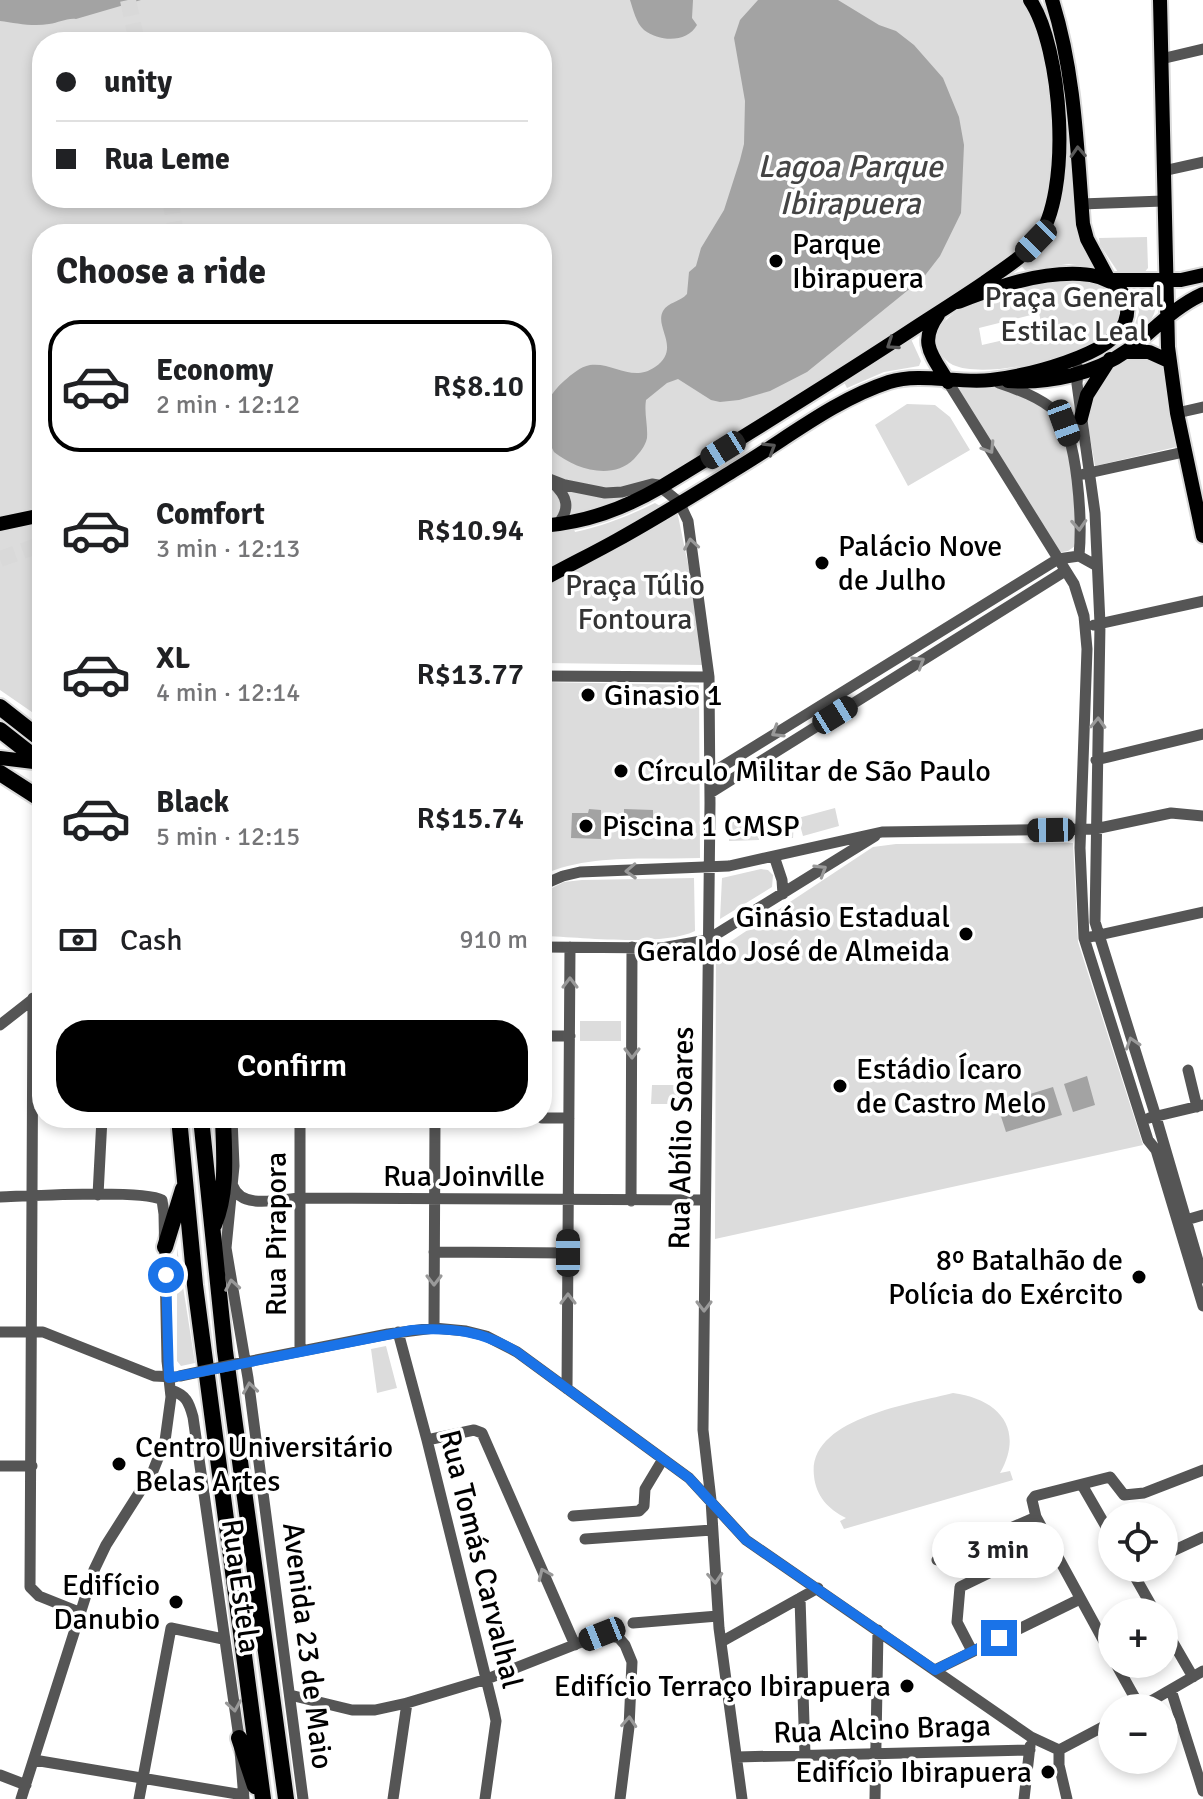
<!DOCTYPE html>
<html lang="en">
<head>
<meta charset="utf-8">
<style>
  body { margin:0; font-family:Signika,sans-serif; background:#f6f6f6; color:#202124; height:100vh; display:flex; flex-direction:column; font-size:30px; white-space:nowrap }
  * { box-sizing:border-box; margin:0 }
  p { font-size:26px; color:#757577 }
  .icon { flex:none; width:44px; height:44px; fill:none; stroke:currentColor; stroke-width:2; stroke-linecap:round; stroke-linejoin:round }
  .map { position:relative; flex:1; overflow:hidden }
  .details { position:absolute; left:32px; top:224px; width:520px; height:904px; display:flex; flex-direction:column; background:#fff; border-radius:32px; box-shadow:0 4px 12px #0003 }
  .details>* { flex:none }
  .banner { position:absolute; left:32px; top:32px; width:520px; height:176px; border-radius:32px; box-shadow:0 4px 12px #0003; display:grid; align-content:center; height:176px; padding:0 24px; background:#fff }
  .controls { position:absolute; left:1098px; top:1502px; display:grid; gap:16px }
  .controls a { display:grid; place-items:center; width:80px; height:80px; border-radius:50%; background:#fff; box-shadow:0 4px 12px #0003; font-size:40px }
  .end { position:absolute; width:36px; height:36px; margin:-18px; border:10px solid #1a73e8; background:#fff; box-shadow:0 0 0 4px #fff }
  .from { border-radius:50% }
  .bubble { position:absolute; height:56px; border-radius:28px; background:#fff; box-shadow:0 4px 12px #0003; font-size:26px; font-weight:600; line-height:56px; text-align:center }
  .car { position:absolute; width:24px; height:48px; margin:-24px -12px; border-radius:10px; box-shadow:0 0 6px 2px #0007; background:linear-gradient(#222 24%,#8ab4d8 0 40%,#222 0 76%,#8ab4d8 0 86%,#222 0) }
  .banner b { display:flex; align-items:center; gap:28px; height:76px; font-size:30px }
  .banner b+b { border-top:2px solid #e0e0e0 }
  .banner i { width:20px; height:20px; background:#202124 }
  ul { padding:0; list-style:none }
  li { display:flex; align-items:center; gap:24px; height:132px; margin:0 16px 12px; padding:0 8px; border:4px solid transparent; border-radius:32px }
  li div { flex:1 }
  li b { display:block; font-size:30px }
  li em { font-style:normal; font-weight:600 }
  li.on { border-color:#000 }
  li>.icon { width:72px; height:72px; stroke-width:1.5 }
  h2 { padding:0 24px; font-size:36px; line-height:96px }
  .pay { display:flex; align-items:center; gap:20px; height:88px; padding:0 24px; font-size:30px }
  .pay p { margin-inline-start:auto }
  .primary-button { display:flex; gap:16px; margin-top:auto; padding:16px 24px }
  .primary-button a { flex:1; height:92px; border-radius:32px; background:#000; color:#fff; font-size:32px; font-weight:600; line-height:92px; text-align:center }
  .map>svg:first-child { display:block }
  .green { fill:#dcdcdc; fill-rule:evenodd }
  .water { fill:#a3a3a3 }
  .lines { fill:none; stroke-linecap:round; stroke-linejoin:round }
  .highway-tunnel { stroke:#d9d9d9; stroke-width:16; stroke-dasharray:16 8; stroke-linecap:butt }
  .major-casing { stroke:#dbdbdb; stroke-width:18 }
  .highway-casing { stroke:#dbdbdb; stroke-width:20 }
  .minor { stroke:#555; stroke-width:11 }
  .major { stroke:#000; stroke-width:14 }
  .highway { stroke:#000; stroke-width:16 }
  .minor-bridge { stroke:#555; stroke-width:11 }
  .oneway { stroke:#595959 }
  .oneway2 { stroke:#999 }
  .route { stroke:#1a73e8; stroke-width:10 }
  .poi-dot { fill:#000; stroke:#fff; stroke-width:3 }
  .labels { text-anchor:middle; stroke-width:7; stroke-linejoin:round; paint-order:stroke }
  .poi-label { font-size:30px; fill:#000; stroke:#fff; text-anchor:start }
  .park-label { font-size:30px; fill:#333; stroke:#fff }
  .street-label { font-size:30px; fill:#000; stroke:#fff }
  .water-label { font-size:32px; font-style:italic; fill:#444; stroke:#fff }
</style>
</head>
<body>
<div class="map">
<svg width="1203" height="1799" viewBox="0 0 1203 1799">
  <rect width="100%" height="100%" fill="#fff"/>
  <!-- green -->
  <path class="green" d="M0 0H1026C1030 7 1035 14 1039 21 1058 62 1058 173 1045 216 1039 236 1020 250 1007 264L656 485C620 501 582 518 542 519V234H42V505L0 518ZM42 42H542V198H42Z
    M1052 9 1068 84 1075 162 1077 231 1092 263 1091 267 1069 264 1025 270 1019 263 1033 249 1063 170 1043 14Z
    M1147 237 1148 268 1143 274 1118 272 1100 245 1099 238Z
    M1084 280C1109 285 1117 288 1123 314 1120 319 1117 326 1113 330 1087 356 987 380 953 365 941 359 937 347 935 334 960 291 1038 281 1084 280ZM1039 313 1043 331 982 345 979 328Z
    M1135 287 1156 289C1157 316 1154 321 1131 336L1139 312Z
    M911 339 921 361 919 366 884 372 847 388 844 382Z
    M1129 358H1149L1162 365 1176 447 1095 466C1093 452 1089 436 1088 421 1087 396 1109 370 1129 358Z
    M954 385C966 385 980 383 991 385 1011 389 1049 406 1061 423 1075 444 1075 519 1075 546L1068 551 1057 553Z
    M907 404 935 405 950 417 970 450 908 486 875 425Z
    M655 503 662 507 563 563 542 571V528L572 524 575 532C603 526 629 516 655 503Z
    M676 506 699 617 705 665 542 663V589Z
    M42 517V719L0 690V526Z
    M542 682 699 685 700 858C649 860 589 853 542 875Z
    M835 808 839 826 803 836 798 818Z
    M765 820 794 821 793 838 765 837Z
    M729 822H759V840L729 841Z
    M1073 843 1078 942 1143 1145 715 1239 716 951 873 847 896 844Z
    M761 869 768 870 773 875 772 887 720 919 722 878Z
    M694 878 695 931C662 947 581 937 542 936V893L564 882 582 880Z
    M580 1021H621V1041H580Z
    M679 1067 688 1068 687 1104H651L652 1085H678Z
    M177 1248 195 1363 181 1366 177 1361Z
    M386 1346 397 1388 377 1393 371 1349Z
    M953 1393C999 1399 1025 1429 1000 1473L1010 1471 1013 1480 844 1529 840 1521 846 1518C828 1509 816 1496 814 1476 807 1418 912 1404 953 1393Z"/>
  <!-- water -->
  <path class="water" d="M0 0H141L76 19C66 18 59 23 49 24 33 27 15 23 0 21Z
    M630 0H693L692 18 697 25C687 43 660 42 644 30 636 23 633 9 630 0Z
    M758 0H838L879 25 896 31 914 45 943 78 959 117 964 145 961 213 940 256 923 278 807 372 770 391 739 400 720 402 711 400 678 379 667 383 646 400C644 413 648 425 647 438 645 447 640 452 634 459 612 481 575 469 554 452 539 425 540 402 564 381 572 374 580 367 590 365 614 362 632 383 655 367 682 348 654 328 663 311 668 302 680 302 687 294L689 272 696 266 701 248 724 210 740 160 744 144 745 101 734 38 740 20Z
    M589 809 601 810V839L571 838 572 813H588Z
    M624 809 653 810V826L624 824Z
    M1087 1076 1095 1105 1073 1112 1064 1084Z
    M1053 1087 1062 1115 1006 1132 997 1104Z"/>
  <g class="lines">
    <!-- highway-tunnel -->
    <path class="highway-tunnel" d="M128 0 137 42
      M170 198 176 234
      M0 559 42 544"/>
    <defs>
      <path id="major" d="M1052 0C1075 73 1077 148 1083 224L1087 239 1109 280
        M1160 0 1168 347 1177 413 1203 536
        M1109 280H1181L1203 275
        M938 315C918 343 932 355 948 382
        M1126 352H1149L1169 361
        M1008 381C1048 384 1095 374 1128 350 1153 331 1174 307 1203 294
        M1081 418 1087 395 1110 359
        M0 524 42 515
        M542 526C587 522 623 509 661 487 748 434 834 381 919 325 941 311 963 297 985 282 1003 269 1022 258 1037 240 1073 194 1062 47 1030 0
        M542 580C567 566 592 554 617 540 657 518 697 493 736 469 785 440 834 400 889 382 921 372 958 384 991 380 1024 376 1113 356 1125 322 1136 291 1107 275 1080 274 1037 272 998 287 958 302
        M0 758 42 763"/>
      <path id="highway" d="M0 707 42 740
        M0 730 42 763
        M0 773 42 800
        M179 1118 195 1285 263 1799
        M201 1118 225 1351 286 1799
        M214 1225C228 1191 224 1154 223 1118
        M165 1247 183 1189
        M239 1738 255 1786"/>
    </defs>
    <!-- major casing -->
    <use href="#major" class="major-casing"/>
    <!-- highway casing -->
    <use href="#highway" class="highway-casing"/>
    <!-- minor -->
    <path class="minor" d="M1161 59 1203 49
      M1163 171 1203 162
      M1081 204 1163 201
      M1078 368 1077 384 1095 513 1100 624 1095 922 1156 1117 1203 1278
      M948 382 1074 584 1084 616 1087 649 1080 848 1084 938 1148 1140 1156 1150 1203 1306
      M999 383C1019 390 1039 397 1055 411 1079 434 1082 524 1079 556
      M1177 413 1203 407
      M1084 474 1184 452
      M542 476 565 485 605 493 622 492 652 484 658 485 679 502 688 521 709 677 710 803 703 1430 711 1500 719 1628 742 1799
      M553 483C567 496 571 508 558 524
      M1094 625 1203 601
      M542 676 709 677
      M1096 760 1203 734
      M710 774 1058 559 1079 556 1097 566
      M710 793 1065 571
      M774 856 782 880 783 894
      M542 885 563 876 580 872 729 866 882 832 1095 829 1171 813 1203 816
      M1090 937 1203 912
      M542 947 662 948 707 940 875 836
      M33 998 30 1587 39 1596 79 1612
      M0 1025 42 992
      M542 1036H570
      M1188 1070 1197 1107
      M232 1118 234 1166 226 1248 248 1378 303 1799
      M542 1118H569
      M1149 1118 1203 1105
      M233 1186C241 1210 280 1199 300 1198L705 1200
      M98 1195 102 1118
      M0 1197C29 1196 143 1189 162 1200L164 1214 167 1361 171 1397 165 1441 153 1471 106 1545 94 1570 21 1799
      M631 1201 632 947
      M1179 1222 1203 1215
      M434 1252 568 1253
      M434 1328 435 1118
      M0 1332H43L154 1376 175 1377
      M398 1332 427 1440 494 1711 496 1721 485 1799
      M300 1351V1118
      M236 1364 388 1334 434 1328 466 1331 486 1336 517 1352 689 1478 746 1540 1031 1737 1059 1750 1112 1722
      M567 1389 570 947
      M171 1390C186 1395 189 1402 193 1417L239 1738 244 1799
      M427 1440 474 1430 482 1433 575 1645
      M0 1466H32
      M1082 1485 1112 1537
      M573 1516 639 1511 644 1506 645 1489 663 1459
      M585 1539 712 1530
      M1164 1555 1203 1537
      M937 1560 1036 1517
      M1130 1568 1155 1612
      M800 1598 805 1755
      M633 1623 718 1616
      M1164 1627 1193 1677
      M721 1642 818 1588
      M972 1651 957 1622 960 1587 1051 1543
      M1112 1656 1036 1517 1032 1500 1035 1496 1110 1477 1124 1495 1144 1493 1203 1470
      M1116 1664 1140 1707
      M935 1670 1080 1599
      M1171 1690 1203 1791
      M290 1695 352 1710H375L407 1703 487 1679 602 1634 619 1638 625 1645 632 1662 629 1727 620 1799
      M1139 1708 1203 1671
      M1059 1750V1765L1067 1799
      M737 1757 1030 1750
      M34 1760 243 1795
      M0 1775 26 1785
      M139 1799 171 1628 223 1639
      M393 1799 407 1703
      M875 1799 878 1630
      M1024 1799 1030 1746"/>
    <!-- major -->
    <use href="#major" class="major"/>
    <!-- highway -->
    <use href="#highway" class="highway"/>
    <!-- minor-bridge -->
    <path class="minor-bridge" d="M180 1376 236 1364"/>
  </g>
  <!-- one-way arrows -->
  <defs><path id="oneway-chevron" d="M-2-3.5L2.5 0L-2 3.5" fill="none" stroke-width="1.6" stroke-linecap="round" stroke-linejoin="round" transform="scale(2)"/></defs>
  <g class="oneway">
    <use href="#oneway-chevron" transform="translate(1078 152) rotate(-93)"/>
    <use href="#oneway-chevron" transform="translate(892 344) rotate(146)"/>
    <use href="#oneway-chevron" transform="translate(770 448) rotate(-32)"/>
  </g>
  <g class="oneway2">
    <use href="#oneway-chevron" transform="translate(989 448) rotate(58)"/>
    <use href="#oneway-chevron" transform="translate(1079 525) rotate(87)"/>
    <use href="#oneway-chevron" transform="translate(691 544) rotate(-99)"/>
    <use href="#oneway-chevron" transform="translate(919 662) rotate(-32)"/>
    <use href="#oneway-chevron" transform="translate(1098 723) rotate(-88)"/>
    <use href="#oneway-chevron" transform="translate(777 732) rotate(148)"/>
    <use href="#oneway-chevron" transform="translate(821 870) rotate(-32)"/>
    <use href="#oneway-chevron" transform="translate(631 871) rotate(178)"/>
    <use href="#oneway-chevron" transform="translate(570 983) rotate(-90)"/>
    <use href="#oneway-chevron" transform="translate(1132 1043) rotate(-108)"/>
    <use href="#oneway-chevron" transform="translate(632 1053) rotate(90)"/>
    <use href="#oneway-chevron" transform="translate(434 1280) rotate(90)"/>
    <use href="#oneway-chevron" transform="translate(232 1285) rotate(-100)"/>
    <use href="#oneway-chevron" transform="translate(568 1299) rotate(-90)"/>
    <use href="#oneway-chevron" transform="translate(704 1306) rotate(90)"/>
    <use href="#oneway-chevron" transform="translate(250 1388) rotate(-98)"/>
    <use href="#oneway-chevron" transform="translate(544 1574) rotate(-114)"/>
    <use href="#oneway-chevron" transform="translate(715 1578) rotate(86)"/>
    <use href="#oneway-chevron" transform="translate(234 1706) rotate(81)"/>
    <use href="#oneway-chevron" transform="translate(629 1722) rotate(-86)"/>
  </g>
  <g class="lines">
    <!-- route -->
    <path class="route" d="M166 1275 169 1378 412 1330C451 1327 483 1331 517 1352L689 1478 746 1540 935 1670 999 1638"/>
  </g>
  <!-- markers -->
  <g class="poi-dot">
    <circle cx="776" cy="261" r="8"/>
    <circle cx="822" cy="563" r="8"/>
    <circle cx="588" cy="695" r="8"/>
    <circle cx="621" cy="771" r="8"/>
    <circle cx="586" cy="826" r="8"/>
    <circle cx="966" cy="934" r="8"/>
    <circle cx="840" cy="1086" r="8"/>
    <circle cx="1139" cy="1277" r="8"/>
    <circle cx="119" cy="1464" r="8"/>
    <circle cx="176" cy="1602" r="8"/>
    <circle cx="907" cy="1686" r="8"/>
    <circle cx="1048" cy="1772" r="8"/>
  </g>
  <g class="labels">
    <!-- poi labels -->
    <g class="poi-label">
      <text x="792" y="254">Parque<tspan x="792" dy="34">Ibirapuera</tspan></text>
      <text x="838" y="556">Palácio Nove<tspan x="838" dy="34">de Julho</tspan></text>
      <text x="604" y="705">Ginasio 1</text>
      <text x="637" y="781">Círculo Militar de São Paulo</text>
      <text x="602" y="836">Piscina 1 CMSP</text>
      <text x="950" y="927" text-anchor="end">Ginásio Estadual<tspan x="950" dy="34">Geraldo José de Almeida</tspan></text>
      <text x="856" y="1079">Estádio Ícaro<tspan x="856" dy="34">de Castro Melo</tspan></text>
      <text x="1123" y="1270" text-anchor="end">8º Batalhão de<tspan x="1123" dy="34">Polícia do Exército</tspan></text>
      <text x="135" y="1457">Centro Universitário<tspan x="135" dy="34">Belas Artes</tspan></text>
      <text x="160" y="1595" text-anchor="end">Edifício<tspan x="160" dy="34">Danubio</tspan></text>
      <text x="891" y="1696" text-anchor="end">Edifício Terraço Ibirapuera</text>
      <text x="1032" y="1782" text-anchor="end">Edifício Ibirapuera</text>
    </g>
    <!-- park labels -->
    <g class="park-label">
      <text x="1074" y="307">Praça General<tspan x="1074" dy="34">Estilac Leal</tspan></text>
      <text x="635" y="595">Praça Túlio<tspan x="635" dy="34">Fontoura</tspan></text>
    </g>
    <!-- street labels -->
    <g class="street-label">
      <text transform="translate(681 1138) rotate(-89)" y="10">Rua Abílio Soares</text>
      <text x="464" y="1186">Rua Joinville</text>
      <text transform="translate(276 1234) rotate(-90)" y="10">Rua Pirapora</text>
      <text transform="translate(481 1559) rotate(76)" y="10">Rua Tomás Carvalhal</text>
      <text transform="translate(241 1586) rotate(82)" y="10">Rua Estela</text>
      <text transform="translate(308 1646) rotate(83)" y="10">Avenida 23 de Maio</text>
      <text transform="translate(882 1729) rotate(-2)" y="10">Rua Alcino Braga</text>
    </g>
    <!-- water labels -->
    <g class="water-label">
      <text x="850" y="177">Lagoa Parque<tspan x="850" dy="37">Ibirapuera</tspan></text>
    </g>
  </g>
</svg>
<div class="controls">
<a><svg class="icon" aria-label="locate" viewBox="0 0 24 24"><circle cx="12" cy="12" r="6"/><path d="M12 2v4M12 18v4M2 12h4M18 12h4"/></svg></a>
<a>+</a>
<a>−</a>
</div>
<i class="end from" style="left:166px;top:1275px"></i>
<i class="end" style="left:999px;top:1638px"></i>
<div class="bubble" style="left:932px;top:1522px;width:132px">3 min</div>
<i class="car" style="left:1036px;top:241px;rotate:224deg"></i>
<i class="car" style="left:1064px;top:423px;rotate:160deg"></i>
<i class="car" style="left:723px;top:450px;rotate:238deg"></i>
<i class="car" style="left:835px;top:715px;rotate:58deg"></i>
<i class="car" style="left:1051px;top:830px;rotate:269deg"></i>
<i class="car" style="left:568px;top:1253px;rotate:0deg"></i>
<i class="car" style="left:602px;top:1634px;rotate:248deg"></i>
<div class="banner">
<b><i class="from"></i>unity</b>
<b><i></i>Rua Leme</b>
</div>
<section class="details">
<h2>Choose a ride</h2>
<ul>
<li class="on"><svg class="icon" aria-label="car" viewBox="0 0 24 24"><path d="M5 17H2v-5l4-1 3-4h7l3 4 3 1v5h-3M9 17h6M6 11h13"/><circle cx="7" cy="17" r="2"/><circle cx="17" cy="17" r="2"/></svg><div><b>Economy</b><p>2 min · 12:12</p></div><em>R$8.10</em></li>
<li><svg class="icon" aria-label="car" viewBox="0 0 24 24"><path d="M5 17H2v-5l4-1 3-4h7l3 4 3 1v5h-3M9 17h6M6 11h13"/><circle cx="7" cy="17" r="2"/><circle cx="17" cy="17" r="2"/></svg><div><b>Comfort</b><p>3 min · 12:13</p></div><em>R$10.94</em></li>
<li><svg class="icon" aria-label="car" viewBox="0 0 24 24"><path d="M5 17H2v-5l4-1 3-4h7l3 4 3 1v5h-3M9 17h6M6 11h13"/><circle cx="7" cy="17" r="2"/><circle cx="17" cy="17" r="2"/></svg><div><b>XL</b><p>4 min · 12:14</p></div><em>R$13.77</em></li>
<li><svg class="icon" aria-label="car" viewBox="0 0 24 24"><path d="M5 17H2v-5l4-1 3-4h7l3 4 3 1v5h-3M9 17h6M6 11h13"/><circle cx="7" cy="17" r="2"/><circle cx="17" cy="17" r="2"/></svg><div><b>Black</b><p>5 min · 12:15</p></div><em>R$15.74</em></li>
</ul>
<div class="pay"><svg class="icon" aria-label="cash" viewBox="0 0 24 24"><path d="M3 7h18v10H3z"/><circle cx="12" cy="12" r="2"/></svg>Cash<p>910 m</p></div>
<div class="primary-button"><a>Confirm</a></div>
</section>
</div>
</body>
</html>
